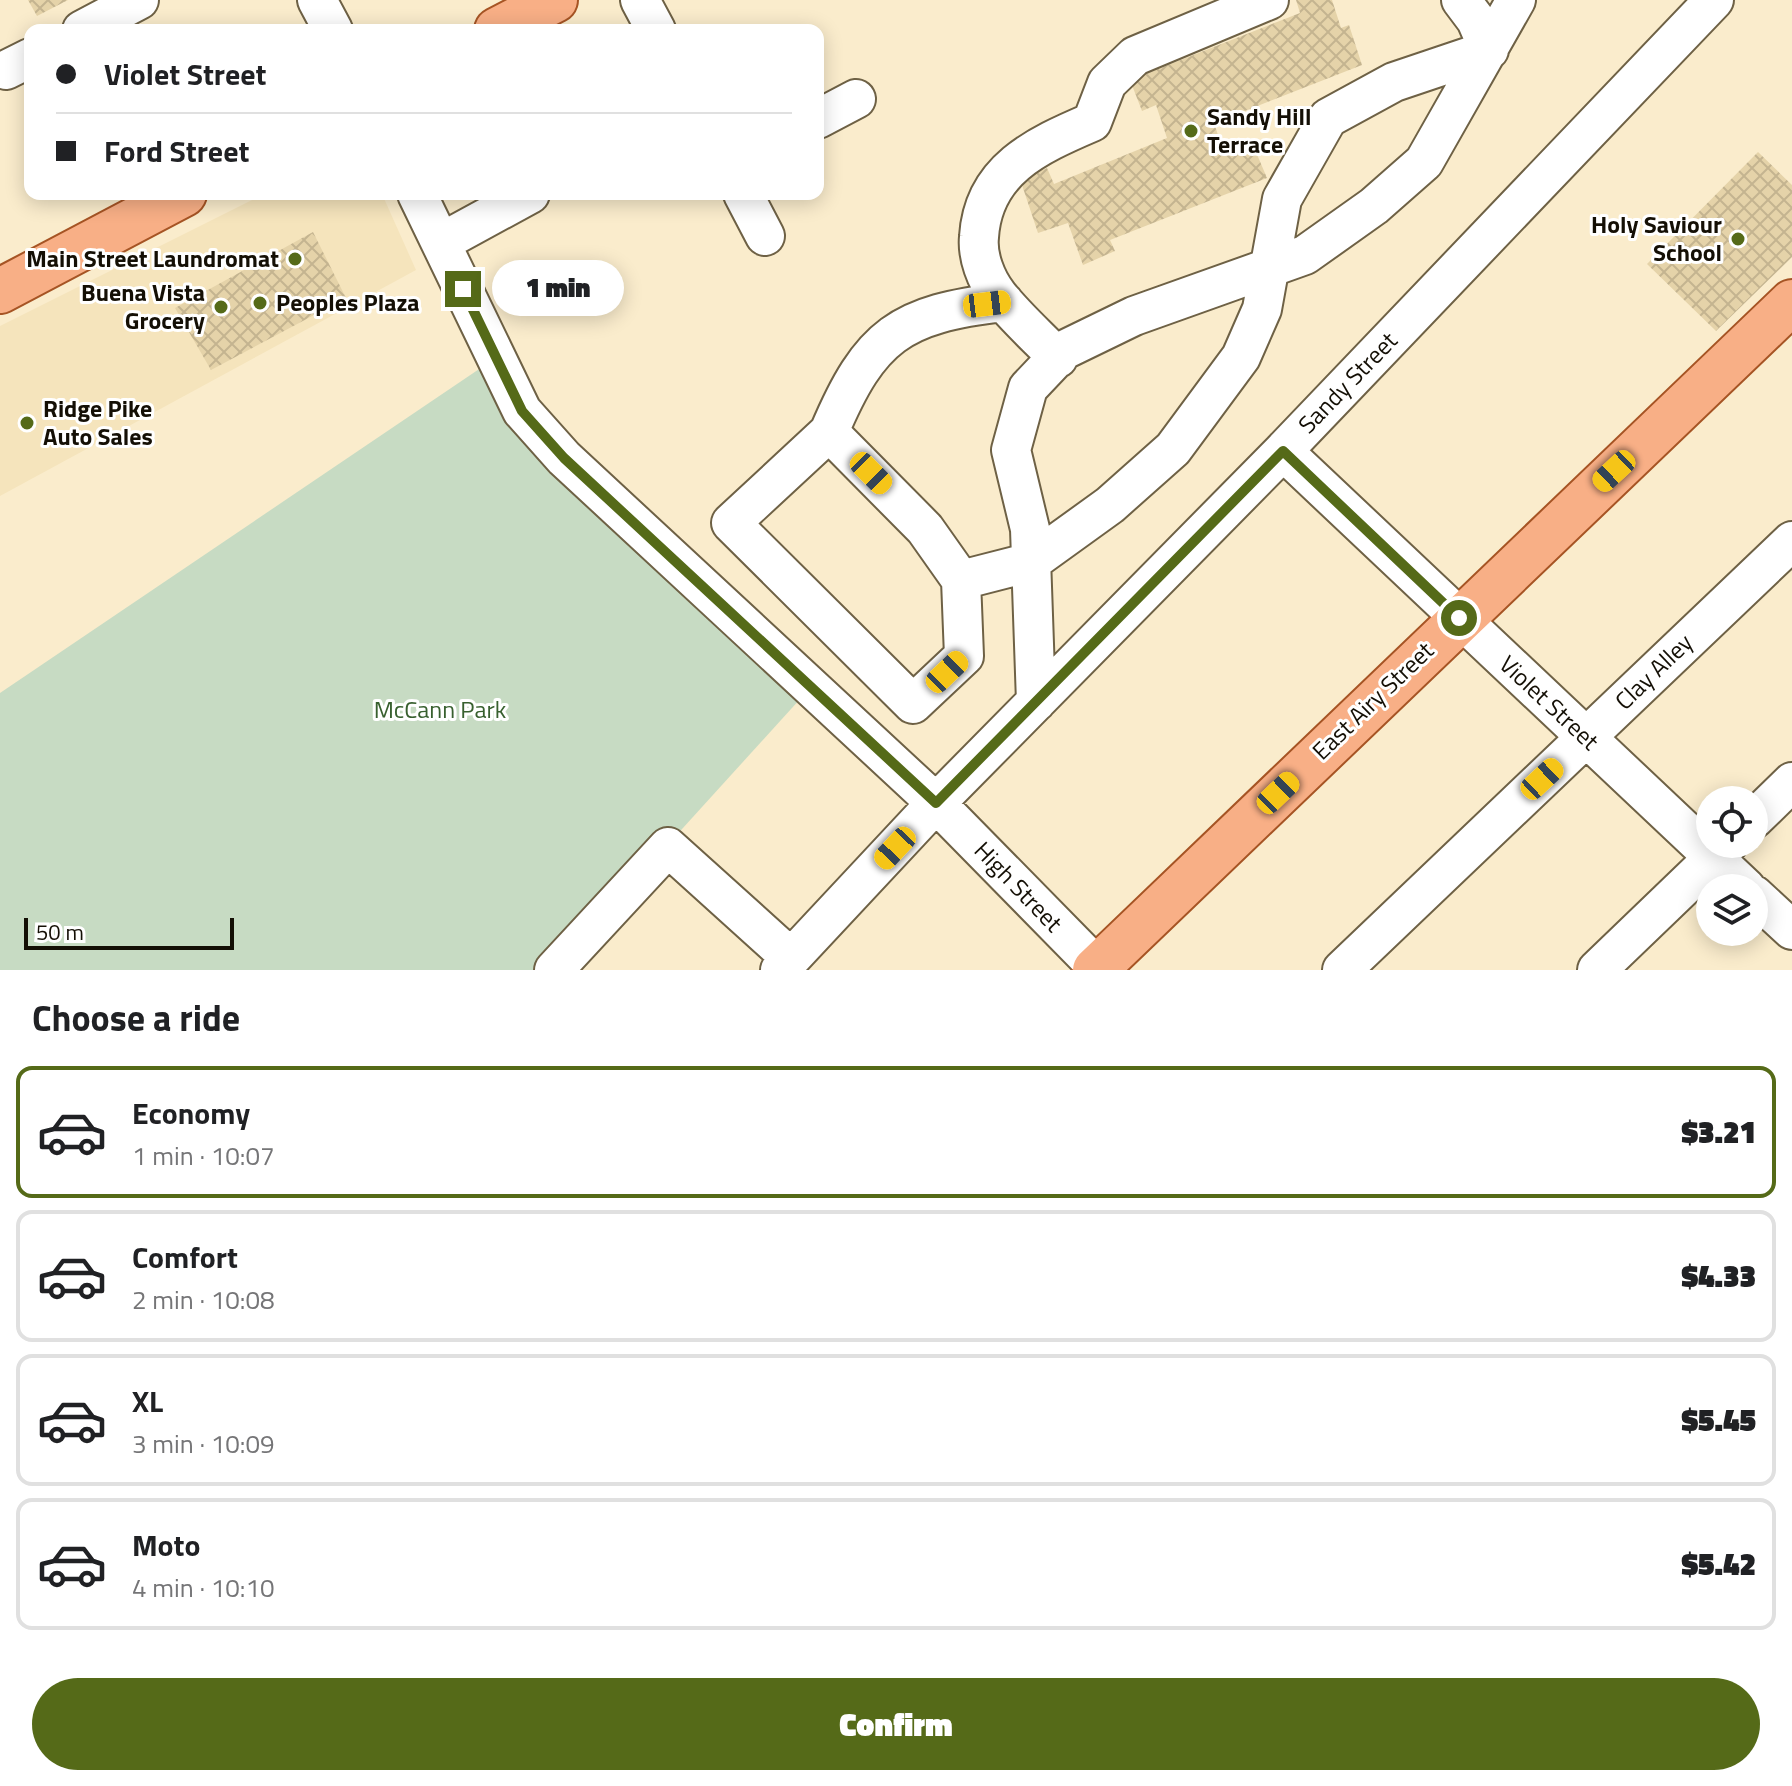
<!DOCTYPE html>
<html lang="en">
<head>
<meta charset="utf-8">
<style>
  body { margin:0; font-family:"Titillium Web",sans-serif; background:#f6f6f6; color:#202124; height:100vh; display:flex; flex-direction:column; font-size:30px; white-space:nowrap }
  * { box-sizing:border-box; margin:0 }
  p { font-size:26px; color:#757577 }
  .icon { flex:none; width:44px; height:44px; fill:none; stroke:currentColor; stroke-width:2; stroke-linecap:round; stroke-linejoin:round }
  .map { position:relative; height:970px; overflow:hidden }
  .side { display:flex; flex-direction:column; background:#fff; flex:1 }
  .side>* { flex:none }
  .guide { position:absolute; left:24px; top:24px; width:800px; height:176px; border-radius:16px; box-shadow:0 4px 20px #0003; display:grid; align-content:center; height:176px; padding:0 32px; background:#fff }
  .fabs { position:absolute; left:1696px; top:786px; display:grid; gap:16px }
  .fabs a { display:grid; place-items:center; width:72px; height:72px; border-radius:50%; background:#fff; box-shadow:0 4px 20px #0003; font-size:40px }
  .scale { position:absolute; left:24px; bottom:20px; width:210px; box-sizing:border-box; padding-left:8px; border:4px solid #140f05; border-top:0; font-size:22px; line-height:28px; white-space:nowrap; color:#140f05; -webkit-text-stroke:6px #fff; paint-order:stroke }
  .end { position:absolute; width:36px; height:36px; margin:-18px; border:10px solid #556a18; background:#fff; box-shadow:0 0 0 4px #fff }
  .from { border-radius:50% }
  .bubble { position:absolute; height:56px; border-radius:28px; background:#fff; box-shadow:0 4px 20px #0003; font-size:26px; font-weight:800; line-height:56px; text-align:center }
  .car { position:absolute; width:24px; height:48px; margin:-24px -12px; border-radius:10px; box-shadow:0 0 6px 2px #0007; background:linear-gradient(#f5c518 24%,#345 0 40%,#f5c518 0 76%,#345 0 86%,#f5c518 0) }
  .guide b { display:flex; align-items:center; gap:28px; height:76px; font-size:30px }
  .guide b+b { border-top:2px solid #e0e0e0 }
  .guide i { width:20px; height:20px; background:#202124 }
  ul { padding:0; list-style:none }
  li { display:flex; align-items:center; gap:24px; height:132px; margin:0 16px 12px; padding:0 16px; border:4px solid #e0e0e0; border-radius:16px }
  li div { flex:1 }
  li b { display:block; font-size:30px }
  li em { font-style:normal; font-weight:800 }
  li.active { border-color:#556a18 }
  li>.icon { width:72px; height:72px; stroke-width:1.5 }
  h2 { padding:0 32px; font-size:36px; line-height:96px }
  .action { display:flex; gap:16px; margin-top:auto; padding:16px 32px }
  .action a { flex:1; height:92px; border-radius:48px; background:#556a18; color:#fff; font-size:32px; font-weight:800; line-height:92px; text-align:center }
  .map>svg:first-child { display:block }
  .built { fill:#f5e4bc }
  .green { fill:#c7dbc3 }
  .building { fill:url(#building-cross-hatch) }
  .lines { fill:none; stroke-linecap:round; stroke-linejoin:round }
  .minor-casing { stroke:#6e6145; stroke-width:42 }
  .major-casing { stroke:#a65424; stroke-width:48 }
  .minor { stroke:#fff; stroke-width:38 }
  .major { stroke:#f8af86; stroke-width:44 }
  .route { stroke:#556a18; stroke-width:10 }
  .poi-dot { fill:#556a18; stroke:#fff; stroke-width:3 }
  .labels { text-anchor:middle; stroke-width:6; stroke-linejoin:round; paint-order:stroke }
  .poi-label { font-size:24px; font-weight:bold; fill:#140f05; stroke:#fff; text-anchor:start }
  .street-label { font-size:24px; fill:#140f05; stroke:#fff }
  .park-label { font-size:24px; fill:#38602f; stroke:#fff }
</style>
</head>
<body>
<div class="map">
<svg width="1792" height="970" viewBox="0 0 1792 970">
  <defs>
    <pattern id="building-cross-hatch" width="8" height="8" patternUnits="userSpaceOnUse" patternTransform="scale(2)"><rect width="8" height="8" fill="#e5d3a9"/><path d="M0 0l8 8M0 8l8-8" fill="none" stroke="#c4b490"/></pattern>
  </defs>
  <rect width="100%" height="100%" fill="#faeccc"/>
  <!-- built -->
  <path class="built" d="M264 194H382L416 270 0 496V326Z"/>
  <!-- green -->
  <path class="green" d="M494 359 811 687 554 970H0V693Z"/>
  <!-- building -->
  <path class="building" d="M28 0H68L37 16Z
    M1296 0H1332L1341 28 1349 25 1362 65 1214 123 1225 156 1253 145 1267 178 1110 240 1115 251 1083 265 1068 223 1038 233 1020 179 1047 168 1054 184 1167 138 1156 105 1142 111 1130 80 1300 13Z
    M1758 152 1792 185V257L1716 331 1647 264Z
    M313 232 346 298 211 370 175 308Z"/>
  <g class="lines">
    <defs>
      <path id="minor" d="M317 0 333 30
        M640 0 656 30
        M82 30 139 0
        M6 70 30 58
        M818 119 856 99
        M417 194 522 411 564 458 936 803 1100 970
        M743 194 765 236
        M442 242 530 194
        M1004 302C900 314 870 335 829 432L925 529 961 580 1031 562 1110 505 1173 449 1241 357 1262 309 1282 199 1328 118 1394 82 1489 50 1476 20 1461 0
        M1058 358C1038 337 1015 317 998 295 986 280 977 256 979 237 983 170 1036 146 1092 122L1107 83 1135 56 1269 0
        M829 432 731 523 913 704 964 656 961 580
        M1283 451 1746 888
        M1036 702 1030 529 1011 450 1028 388 1064 350 1134 316 1305 255 1374 206 1424 162 1516 0
        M1754 819 1792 782
        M1754 895 1792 930
        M554 970 668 847 791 958
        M780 970 936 803 1283 451 1714 0
        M1342 970 1792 541
        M1597 970 1728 844"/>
      <path id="major" d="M497 30 555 0
        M0 291 184 194
        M1095 970 1792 302"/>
    </defs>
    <!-- minor casing -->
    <use href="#minor" class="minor-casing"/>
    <!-- major casing -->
    <use href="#major" class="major-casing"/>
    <!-- minor -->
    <use href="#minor" class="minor"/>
    <!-- major -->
    <use href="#major" class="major"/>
  </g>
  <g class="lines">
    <!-- route -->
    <path class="route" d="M463 289 522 411 564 458 936 803 1283 451 1459 618"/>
  </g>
  <!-- markers -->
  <g class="poi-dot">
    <circle cx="1191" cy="131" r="8"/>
    <circle cx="1738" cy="239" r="8"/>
    <circle cx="295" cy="259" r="8"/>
    <circle cx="260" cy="303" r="8"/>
    <circle cx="221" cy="307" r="8"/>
    <circle cx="27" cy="423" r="8"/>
  </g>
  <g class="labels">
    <!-- poi labels -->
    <g class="poi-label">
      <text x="1207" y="125">Sandy Hill<tspan x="1207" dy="28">Terrace</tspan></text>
      <text x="1722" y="233" text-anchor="end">Holy Saviour<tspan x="1722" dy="28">School</tspan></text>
      <text x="279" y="267" text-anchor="end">Main Street Laundromat</text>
      <text x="205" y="301" text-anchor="end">Buena Vista<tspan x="205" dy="28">Grocery</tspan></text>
      <text x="276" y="311">Peoples Plaza</text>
      <text x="43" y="417">Ridge Pike<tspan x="43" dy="28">Auto Sales</tspan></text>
    </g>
    <!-- street labels -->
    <g class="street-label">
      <text transform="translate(1348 383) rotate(-46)" y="8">Sandy Street</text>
      <text transform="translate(1654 672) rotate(-44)" y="8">Clay Alley</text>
      <text transform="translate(1373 701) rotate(-44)" y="8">East Airy Street</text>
      <text transform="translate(1549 703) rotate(43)" y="8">Violet Street</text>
      <text transform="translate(1018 887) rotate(46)" y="8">High Street</text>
    </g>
    <!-- park labels -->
    <g class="park-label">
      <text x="440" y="718">McCann Park</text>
    </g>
  </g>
</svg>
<div class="fabs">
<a><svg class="icon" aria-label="locate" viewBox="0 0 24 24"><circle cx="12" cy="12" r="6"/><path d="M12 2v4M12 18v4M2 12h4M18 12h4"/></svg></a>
<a><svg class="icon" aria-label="layers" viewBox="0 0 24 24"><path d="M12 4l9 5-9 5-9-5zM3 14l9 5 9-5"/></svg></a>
</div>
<div class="scale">50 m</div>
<i class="end from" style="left:1459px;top:618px"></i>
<i class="end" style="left:463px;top:289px"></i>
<div class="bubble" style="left:492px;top:260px;width:132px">1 min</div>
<i class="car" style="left:987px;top:304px;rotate:83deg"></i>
<i class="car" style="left:1614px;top:471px;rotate:227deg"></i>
<i class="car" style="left:871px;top:473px;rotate:135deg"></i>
<i class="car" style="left:947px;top:672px;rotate:46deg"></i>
<i class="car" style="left:1542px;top:779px;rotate:47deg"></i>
<i class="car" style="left:1278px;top:793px;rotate:46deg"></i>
<i class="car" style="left:895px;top:848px;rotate:223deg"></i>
<div class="guide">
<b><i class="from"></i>Violet Street</b>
<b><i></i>Ford Street</b>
</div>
</div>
<section class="side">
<h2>Choose a ride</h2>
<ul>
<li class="active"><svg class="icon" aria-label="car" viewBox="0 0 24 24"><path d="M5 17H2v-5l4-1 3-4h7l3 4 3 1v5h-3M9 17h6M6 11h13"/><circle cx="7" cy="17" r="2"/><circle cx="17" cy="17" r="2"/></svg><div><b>Economy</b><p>1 min · 10:07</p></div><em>$3.21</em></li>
<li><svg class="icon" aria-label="car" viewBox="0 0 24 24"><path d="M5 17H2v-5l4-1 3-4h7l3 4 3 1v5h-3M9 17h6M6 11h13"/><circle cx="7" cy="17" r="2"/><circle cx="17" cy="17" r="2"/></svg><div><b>Comfort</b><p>2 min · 10:08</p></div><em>$4.33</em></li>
<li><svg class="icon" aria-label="car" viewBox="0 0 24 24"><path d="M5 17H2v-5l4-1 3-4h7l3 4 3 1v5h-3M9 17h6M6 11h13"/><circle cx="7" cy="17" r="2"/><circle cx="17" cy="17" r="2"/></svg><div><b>XL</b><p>3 min · 10:09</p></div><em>$5.45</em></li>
<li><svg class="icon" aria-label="car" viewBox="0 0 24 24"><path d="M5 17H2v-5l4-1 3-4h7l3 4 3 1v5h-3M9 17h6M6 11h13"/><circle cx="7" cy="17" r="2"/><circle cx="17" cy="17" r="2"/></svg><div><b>Moto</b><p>4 min · 10:10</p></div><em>$5.42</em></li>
</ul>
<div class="action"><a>Confirm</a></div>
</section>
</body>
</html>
